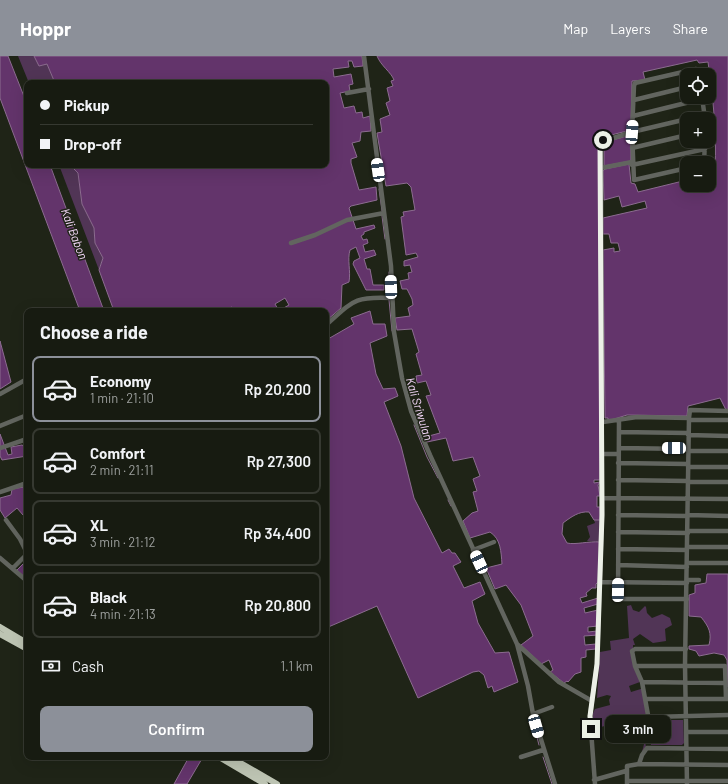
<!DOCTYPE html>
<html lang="en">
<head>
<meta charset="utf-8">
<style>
  body { margin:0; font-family:Barlow,sans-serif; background:#20241a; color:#f1f3f6; height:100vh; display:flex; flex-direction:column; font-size:15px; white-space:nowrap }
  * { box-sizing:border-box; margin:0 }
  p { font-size:13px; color:#9ea19f }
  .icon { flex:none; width:22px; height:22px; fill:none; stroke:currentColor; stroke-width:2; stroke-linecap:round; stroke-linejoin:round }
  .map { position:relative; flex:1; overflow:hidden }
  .details { position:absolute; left:24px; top:252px; width:305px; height:452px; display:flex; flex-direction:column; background:#171b11; border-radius:8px; box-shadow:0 4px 16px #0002,0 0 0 1px #363931 }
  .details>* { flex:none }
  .guide { position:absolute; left:24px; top:24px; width:305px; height:88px; border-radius:8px; box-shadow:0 4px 16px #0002,0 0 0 1px #363931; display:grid; align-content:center; height:88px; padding:0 16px; background:#171b11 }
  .controls { position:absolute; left:680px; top:12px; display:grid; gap:8px }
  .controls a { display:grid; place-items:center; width:36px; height:36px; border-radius:8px; background:#171b11; box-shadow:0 4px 16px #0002,0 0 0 1px #363931; font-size:20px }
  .end { position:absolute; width:18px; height:18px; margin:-9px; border:5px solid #ecf0e7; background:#111; box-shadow:0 0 0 2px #111 }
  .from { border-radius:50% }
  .bubble { position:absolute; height:28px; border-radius:8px; background:#171b11; box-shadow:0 4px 16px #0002,0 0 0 1px #363931; font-size:13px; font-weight:600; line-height:28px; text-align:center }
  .car { position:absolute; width:12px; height:24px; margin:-12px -6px; border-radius:5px; box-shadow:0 0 3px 1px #0007; background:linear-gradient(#fff 24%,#345 0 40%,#fff 0 76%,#345 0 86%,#fff 0) }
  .guide b { display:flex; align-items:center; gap:14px; height:38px; font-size:15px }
  .guide b+b { border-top:1px solid #363931 }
  .guide i { width:10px; height:10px; background:#f1f3f6 }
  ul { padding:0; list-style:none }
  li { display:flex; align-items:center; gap:12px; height:66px; margin:0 8px 6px; padding:0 8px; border:2px solid #363931; border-radius:8px }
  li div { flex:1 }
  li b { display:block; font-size:15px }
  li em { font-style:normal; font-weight:600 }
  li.active { border-color:#8c9099 }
  li>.icon { width:36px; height:36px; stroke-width:1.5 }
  h2 { padding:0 16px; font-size:18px; line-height:48px }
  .pay { display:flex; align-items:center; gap:10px; height:44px; padding:0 16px; font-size:15px }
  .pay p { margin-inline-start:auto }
  .button { display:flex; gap:8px; margin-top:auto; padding:8px 16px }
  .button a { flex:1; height:46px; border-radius:8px; background:#8c9099; color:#fff; font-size:16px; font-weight:600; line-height:46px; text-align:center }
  header { display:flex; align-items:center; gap:24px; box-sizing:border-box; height:56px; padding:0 20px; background:#8c9099; color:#fff }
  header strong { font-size:19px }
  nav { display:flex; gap:22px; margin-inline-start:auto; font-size:14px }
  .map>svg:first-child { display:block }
  .green { fill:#513556 }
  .water { fill:#63346b; stroke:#8c6c90 }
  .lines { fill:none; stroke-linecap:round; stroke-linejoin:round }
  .stream { stroke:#8c6c90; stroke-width:1 }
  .minor { stroke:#62655f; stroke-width:4.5 }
  .highway { stroke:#bdc4b3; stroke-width:6 }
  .route { stroke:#ecf0e7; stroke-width:5 }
  .labels { text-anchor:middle; stroke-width:3; stroke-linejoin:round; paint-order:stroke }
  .water-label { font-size:12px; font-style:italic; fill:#f5d9fa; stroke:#1f2417 }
</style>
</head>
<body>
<header>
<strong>Hoppr</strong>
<nav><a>Map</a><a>Layers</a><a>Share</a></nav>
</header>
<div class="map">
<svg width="728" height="728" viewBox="0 0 728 728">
  <rect width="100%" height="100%" fill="#1f2417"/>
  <!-- green -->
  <path class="green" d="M18 0H34L39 10 47 8 55 27H29Z
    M59 109H70L78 117 82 148 94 172 95 187 103 202 99 214Z
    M594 464H600V484L598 486 587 485 590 481 587 470 595 467Z
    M631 549 633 554 639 556 645 550 646 551 647 557 652 562 662 558 670 562 672 569 665 573 666 585 653 587 640 578 633 583 635 589H633V592L640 626 629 630 631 636 644 632 648 663 644 674 646 692 642 696C644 688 645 688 643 678 637 656 609 670 593 673V657L595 653 610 649 609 644 611 640 607 639 597 642 600 596 611 594 610 585 629 582 627 550Z
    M653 664H683L684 687 682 689H651C648 679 648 673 653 664Z"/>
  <!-- water -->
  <path class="water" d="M0 0H8L27 48V109H50L104 255H80L0 42Z
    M34 0H362L363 10 354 11 352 5H348L349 11 333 13 334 21 351 18 353 28 349 29 350 35 340 37 344 52 354 50 356 57 362 56 363 62 370 60 371 75 361 76 360 85 352 87 357 101 351 103V107L359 134 376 131 377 144 351 150 349 152 356 173 374 169 375 172 364 176V178L361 180 363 184 367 183 368 187 363 189 365 196 374 194 376 199 364 203 367 213H370L373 229H384V234H366L353 208 354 205 360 202 356 191 350 194C347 204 351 215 349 226L342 229 341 252 326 265V255H282V253L289 249 285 242 275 248 279 255H246V253L233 255 232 251 219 255H114L99 214 103 202 95 187 94 172 82 148 78 117 70 109H326V27H55L47 8 39 10Z
    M377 0H728V354H726L720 342 688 350 687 360 627 359 608 365V362H605L603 194 614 192V196L620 195 618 187H611L609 178H603V162L647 152 645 145 622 151 619 140 604 144 603 115 605 113 629 108 631 127 635 128 638 136 687 124V129H709V114L715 113C717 77 713 42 708 6L699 7 697 4 643 16 645 24 632 25 631 74 599 82 600 424H594V427L600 426 598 429 600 440H597V451H600V464H594L589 456C579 455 571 461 563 467L562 478 567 487C575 489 589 485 600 486L599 525 596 528V532H592L586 537 587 540 580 542 582 547 598 542V548L584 552 585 557 598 554V570L588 571V576L597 575 598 579 584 580 585 589 596 588V593L586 594V601L581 602V616L575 618 568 626 567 625 564 627 550 616 553 614 549 604 541 608 521 589 533 580 521 549 506 529 495 533 486 512 502 508C501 496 501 483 490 476L470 482 463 465 472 457 478 455 473 436 477 435 473 423 480 420 473 401 453 405 446 382 427 386 425 381 440 377 426 340 431 339 426 325 417 327 416 320 422 319 416 298 419 296 412 273 397 274 395 262 410 260 408 252 413 249 412 243 407 233H402L400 225 409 223 408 217 412 216 410 209 404 210V205L418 201 416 197 406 199 401 161 404 160 403 156 415 154 411 131 407 127 386 130 377 77 382 76 380 63 390 59 386 47 390 45 387 32 393 30 391 25 394 24C391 16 381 10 377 0Z
    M631 79V105L604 110V88L605 86Z
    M370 255 373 268H385L387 280 370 287 376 318 383 333 395 332 398 340 384 346 401 390 414 442 442 497 449 493 452 497H455L461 506 453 510 464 532 480 526 485 538 472 545 478 567 495 597 509 596 518 626 494 636 492 630 488 632 484 619 479 615 473 616 418 642 377 550 326 572V281L328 283 354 268 351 262Z
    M0 285 11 326 0 333Z
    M0 378 8 399 12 398 11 391 22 389 27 392V400L2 404 0 400Z
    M24 431 27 437V457L23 459 17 452 5 462 0 454V442L11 439 12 433Z
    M23 508 27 510V519L25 522 17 514Z
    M707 518H728V631L727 604 724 599 714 597 699 600 696 595 689 593V590L709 589C712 577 709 571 701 561L689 560V539L695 537V529L706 527Z
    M189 701H203L187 728H174Z"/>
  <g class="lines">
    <!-- stream -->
    <path class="stream" d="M379 133 382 155
      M382 160 385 183
      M389 216V241
      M389 244 392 275
      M414 369 427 401 438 422
      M448 444 451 450
      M533 666 539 689
      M543 701 552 728"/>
    <!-- minor -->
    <path class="minor" d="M364 0 391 210 394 276 402 322 411 355 430 399 517 588 528 630 533 658 555 728
      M347 37 369 33
      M702 41 705 63
      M634 44 687 31
      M633 60 702 43
      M687 63 705 59
      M632 92 687 79
      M704 107 705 85
      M632 109 705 93
      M601 112 632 106
      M687 112 634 124 632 76 634 30 635 27 696 13 698 14 699 19
      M291 187 315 179 347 164 384 157
      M326 269C353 245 354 240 392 242
      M0 338 27 323
      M619 364 618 543H687
      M689 364H728
      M603 366 637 361 689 362
      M0 370 27 359
      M619 376 688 377
      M688 379 728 380
      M0 392 27 383
      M619 392 688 393
      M688 395H728
      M602 398H618
      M618 407 688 408
      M688 411H728
      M618 424 688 425
      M688 426H728
      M0 436 27 427
      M602 442 728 443
      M618 459 687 460
      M688 459 728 460
      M6 464 20 483 27 497
      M26 465 27 464
      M688 475H728
      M618 476 688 477
      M688 491H728
      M618 493 687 494
      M473 494 494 486
      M0 502 27 525
      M687 507H728
      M618 509 687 511
      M13 512 27 498
      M687 524H699
      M600 526 687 527
      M517 588 559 626 592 645
      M686 593H635L632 595 635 610 642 626 648 659 651 661 728 659
      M635 610H725L726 643
      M642 626 725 627
      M645 643H728
      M533 658 552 651
      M686 676H728
      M521 701 543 694
      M639 708 728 709
      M594 724 626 715
      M627 725H728
      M595 728 590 660 597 608 602 459 601 86 632 76 687 63
      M627 728V710L639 708 642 699 647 692 728 693
      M687 728 685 609 689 362 690 354 728 355"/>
    <!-- highway -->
    <path class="highway" d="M0 571 27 587
      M0 578 27 593
      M219 701 265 728
      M230 701 277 728"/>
  </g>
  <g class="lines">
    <!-- route -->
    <path class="route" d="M591 673 590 660 597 608 602 459 600 86 603 84"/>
  </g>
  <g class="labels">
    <!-- water labels -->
    <g class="water-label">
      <text transform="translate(74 178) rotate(69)" y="4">Kali Babon</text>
      <text transform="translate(419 353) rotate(73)" y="4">Kali Sriwulan</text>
    </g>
  </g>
</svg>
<div class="controls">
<a><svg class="icon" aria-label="locate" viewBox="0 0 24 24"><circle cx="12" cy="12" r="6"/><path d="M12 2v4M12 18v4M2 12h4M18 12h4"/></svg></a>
<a>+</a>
<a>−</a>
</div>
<i class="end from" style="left:603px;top:84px"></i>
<i class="end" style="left:591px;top:673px"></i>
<div class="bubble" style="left:605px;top:659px;width:66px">3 min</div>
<i class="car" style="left:632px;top:76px;rotate:4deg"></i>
<i class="car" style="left:378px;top:114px;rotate:352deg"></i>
<i class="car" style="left:391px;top:231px;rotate:358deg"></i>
<i class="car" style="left:674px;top:392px;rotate:271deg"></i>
<i class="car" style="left:479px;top:506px;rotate:335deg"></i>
<i class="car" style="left:618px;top:534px;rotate:1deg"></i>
<i class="car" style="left:536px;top:670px;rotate:164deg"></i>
<div class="guide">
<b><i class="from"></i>Pickup</b>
<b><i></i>Drop-off</b>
</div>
<section class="details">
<h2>Choose a ride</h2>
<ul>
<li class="active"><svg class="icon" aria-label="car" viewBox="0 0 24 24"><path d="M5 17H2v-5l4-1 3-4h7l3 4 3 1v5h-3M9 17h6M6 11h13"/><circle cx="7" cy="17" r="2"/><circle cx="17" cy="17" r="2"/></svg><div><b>Economy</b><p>1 min · 21:10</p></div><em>Rp 20,200</em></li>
<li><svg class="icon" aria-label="car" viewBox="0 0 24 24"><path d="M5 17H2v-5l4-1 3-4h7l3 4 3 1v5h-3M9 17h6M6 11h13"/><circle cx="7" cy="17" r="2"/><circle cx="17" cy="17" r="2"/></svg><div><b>Comfort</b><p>2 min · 21:11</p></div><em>Rp 27,300</em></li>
<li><svg class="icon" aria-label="car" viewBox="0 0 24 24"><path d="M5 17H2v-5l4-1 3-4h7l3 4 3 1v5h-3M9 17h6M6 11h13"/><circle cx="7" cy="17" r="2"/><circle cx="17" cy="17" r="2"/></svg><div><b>XL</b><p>3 min · 21:12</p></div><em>Rp 34,400</em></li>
<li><svg class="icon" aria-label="car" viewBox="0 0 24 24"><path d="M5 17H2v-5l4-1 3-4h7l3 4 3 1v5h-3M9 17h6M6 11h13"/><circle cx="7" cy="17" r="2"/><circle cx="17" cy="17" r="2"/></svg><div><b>Black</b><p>4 min · 21:13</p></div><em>Rp 20,800</em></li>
</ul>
<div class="pay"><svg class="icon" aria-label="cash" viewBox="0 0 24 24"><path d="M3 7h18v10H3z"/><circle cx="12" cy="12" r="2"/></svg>Cash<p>1.1 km</p></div>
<div class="button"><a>Confirm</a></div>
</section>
</div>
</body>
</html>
